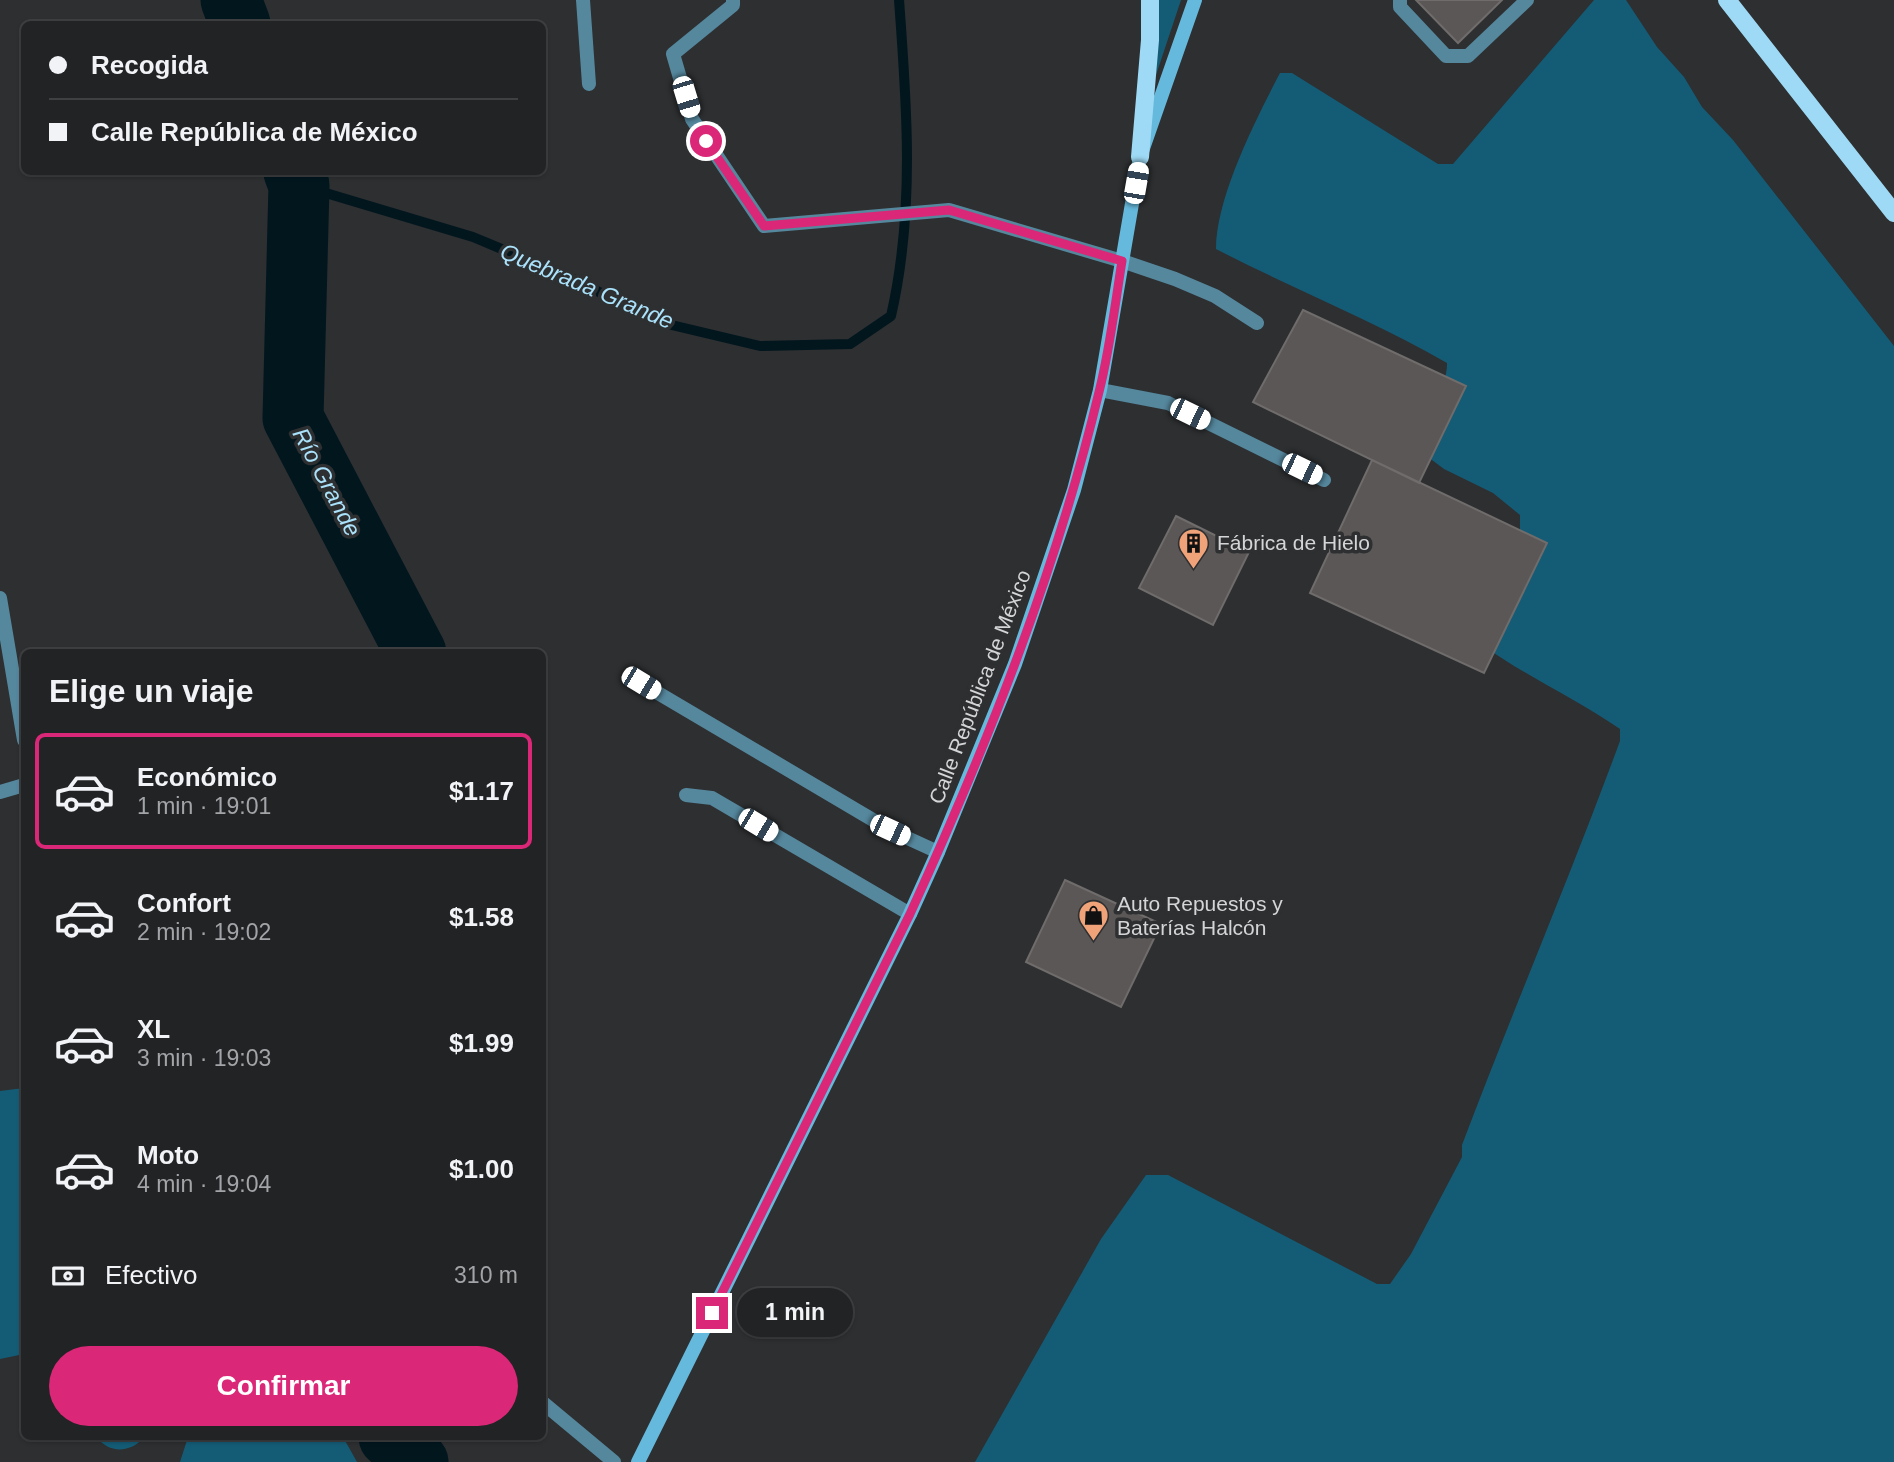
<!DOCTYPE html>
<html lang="es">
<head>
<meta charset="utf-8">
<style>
  body { margin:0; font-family:Arial,sans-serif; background:#2a2b2d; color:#f1f3f6; height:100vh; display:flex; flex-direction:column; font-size:26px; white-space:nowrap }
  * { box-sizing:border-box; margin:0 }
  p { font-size:23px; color:#a2a4a7 }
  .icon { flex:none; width:38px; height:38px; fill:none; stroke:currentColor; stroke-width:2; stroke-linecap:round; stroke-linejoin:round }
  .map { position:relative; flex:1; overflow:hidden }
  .panel { position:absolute; left:21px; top:649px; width:525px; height:791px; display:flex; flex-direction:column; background:#222325; border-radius:10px; box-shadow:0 2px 5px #0004,0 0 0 2px #3f4042 }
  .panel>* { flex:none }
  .guide { position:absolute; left:21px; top:21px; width:525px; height:154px; border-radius:10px; box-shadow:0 2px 5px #0004,0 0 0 2px #3f4042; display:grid; align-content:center; height:154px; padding:0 28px; background:#222325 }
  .end { position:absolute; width:32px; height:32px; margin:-16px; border:9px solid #db2777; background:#fff; box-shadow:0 0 0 4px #fff }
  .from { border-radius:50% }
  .bubble { position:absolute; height:49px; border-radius:24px; background:#222325; box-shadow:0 2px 5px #0004,0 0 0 2px #3f4042; font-size:23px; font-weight:600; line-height:49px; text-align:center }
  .car { position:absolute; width:21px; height:42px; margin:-21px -10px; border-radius:9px; box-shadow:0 0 5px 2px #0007; background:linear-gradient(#fff 24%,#345 0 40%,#fff 0 76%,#345 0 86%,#fff 0) }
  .guide b { display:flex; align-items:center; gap:24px; height:66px; font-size:26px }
  .guide b+b { border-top:2px solid #3f4042 }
  .guide i { width:18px; height:18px; background:#f1f3f6 }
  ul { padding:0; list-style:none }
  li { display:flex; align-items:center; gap:21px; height:116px; margin:0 14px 10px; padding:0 14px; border:4px solid transparent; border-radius:10px }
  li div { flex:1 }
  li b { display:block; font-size:26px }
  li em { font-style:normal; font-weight:600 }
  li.active { border-color:#db2777 }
  li>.icon { width:63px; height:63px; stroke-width:1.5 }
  h2 { padding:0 28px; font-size:32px; line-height:84px }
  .pay { display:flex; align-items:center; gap:18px; height:77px; padding:0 28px; font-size:26px }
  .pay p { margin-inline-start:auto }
  .action { display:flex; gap:14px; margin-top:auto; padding:14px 28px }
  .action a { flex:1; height:80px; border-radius:42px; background:#db2777; color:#fff; font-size:28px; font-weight:600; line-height:80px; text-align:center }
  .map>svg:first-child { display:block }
  .green { fill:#145c76 }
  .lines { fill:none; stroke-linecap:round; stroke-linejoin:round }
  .stream { stroke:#02161e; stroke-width:10 }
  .river { stroke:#02161e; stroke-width:61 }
  .building { fill:#5a5756; stroke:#6f6c6b; stroke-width:2 }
  .lane { stroke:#55879d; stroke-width:14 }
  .street { stroke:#55879d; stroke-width:14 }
  .secondary { stroke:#65b9dc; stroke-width:14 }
  .primary { stroke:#9edaf5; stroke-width:18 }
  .route { stroke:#db2777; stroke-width:9 }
  .labels { text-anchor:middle; stroke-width:7; stroke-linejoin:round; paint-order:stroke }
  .poi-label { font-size:21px; fill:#d3d5d6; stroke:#2d2f31; text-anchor:start }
  .street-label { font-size:21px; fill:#d3d5d6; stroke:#2d2f31 }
  .water-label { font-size:23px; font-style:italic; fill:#abe2fb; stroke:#2d2f31 }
</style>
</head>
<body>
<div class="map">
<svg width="1894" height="1462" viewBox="0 0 1894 1462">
  <rect width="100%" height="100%" fill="#2d2f31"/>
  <!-- green -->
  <path class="green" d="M1159 0H1181L1156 75Z
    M1594 0H1626L1657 47 1684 77 1702 107 1733 140 1894 346V1462H975L1101 1239 1146 1175H1168L1377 1284H1390L1411 1254 1462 1157V1145C1513 1010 1570 877 1620 741V729C1575 698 1525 676 1481 644L1520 535V515L1493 493 1444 469 1420 451C1427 430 1448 382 1447 363 1373 320 1293 289 1216 249 1216 197 1256 119 1280 73H1292L1438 164H1453Z
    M24 1088V1354L0 1359V1091Z
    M97 1437H144C132 1453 108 1454 97 1437Z
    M188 1437H343L357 1462H180Z"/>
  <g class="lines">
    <!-- stream -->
    <path class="stream" d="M299 185 473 237 573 279 659 322 760 346 850 344 891 316C915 211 907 106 899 0"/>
    <!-- river -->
    <path class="river" d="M231 0 240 24
      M294 172 299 185 293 418 416 653
      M389 1437 418 1462"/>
  </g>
  <!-- building -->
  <path class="building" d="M1416 0H1502L1458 43Z
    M1303 310 1466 386 1419 483 1253 402Z
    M1372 460 1547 543 1484 673 1310 593Z
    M1176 516 1249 552 1213 625 1139 588Z
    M1065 880 1161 924 1121 1007 1026 962Z"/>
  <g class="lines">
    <!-- lane -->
    <path class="lane" d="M583 0 589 84
      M733 0V5L673 54 692 119 764 226 949 210 1122 261 1175 279 1215 296 1257 323
      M1400 0V7L1446 56H1468L1527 0
      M1100 390 1168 403 1324 480
      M641 683 890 830 938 852
      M686 795 712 798 910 914
      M542 1402 614 1462"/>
    <!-- street -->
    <path class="street" d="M0 598 24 740
      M0 792 24 785"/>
    <!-- secondary -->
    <path class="secondary" d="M638 1462 910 914 938 852 1015 664 1074 490 1100 390 1140 157 1195 0"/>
    <!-- primary -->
    <path class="primary" d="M1727 0 1894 213
      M1140 157 1150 40V0"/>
  </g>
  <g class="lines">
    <!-- route -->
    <path class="route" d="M706 141 764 226 949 210 1122 261C1115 304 1110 349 1099 392 1056 572 987 746 910 914L712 1313"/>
  </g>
  <!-- icons -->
  <defs>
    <symbol id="building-pin" viewBox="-11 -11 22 30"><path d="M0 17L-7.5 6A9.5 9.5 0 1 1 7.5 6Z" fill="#f0a279" stroke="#2d2f31"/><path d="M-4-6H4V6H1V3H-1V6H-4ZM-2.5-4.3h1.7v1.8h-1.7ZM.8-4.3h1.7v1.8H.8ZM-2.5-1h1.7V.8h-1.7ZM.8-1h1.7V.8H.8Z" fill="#111"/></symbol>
    <symbol id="shop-pin" viewBox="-11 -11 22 30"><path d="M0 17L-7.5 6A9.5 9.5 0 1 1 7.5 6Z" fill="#f0a279" stroke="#2d2f31"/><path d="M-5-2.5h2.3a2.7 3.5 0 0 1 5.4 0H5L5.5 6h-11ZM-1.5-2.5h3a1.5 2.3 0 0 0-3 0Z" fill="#111"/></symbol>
  </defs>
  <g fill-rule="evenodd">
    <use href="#building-pin" x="1176" y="526" width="35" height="47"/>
    <use href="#shop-pin" x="1076" y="898" width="35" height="47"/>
  </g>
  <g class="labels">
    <!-- poi labels -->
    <g class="poi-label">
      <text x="1217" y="550">Fábrica de Hielo</text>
      <text x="1117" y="911">Auto Repuestos y<tspan x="1117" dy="24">Baterías Halcón</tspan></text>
    </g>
    <!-- street labels -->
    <g class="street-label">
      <text transform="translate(980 687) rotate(-69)" y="7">Calle República de México</text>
    </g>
    <!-- water labels -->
    <g class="water-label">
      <text transform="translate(587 286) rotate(23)" y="8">Quebrada Grande</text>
      <text transform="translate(327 482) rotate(62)" y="8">Río Grande</text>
    </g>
  </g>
</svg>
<i class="end from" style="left:706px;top:141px"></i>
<i class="end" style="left:712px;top:1313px"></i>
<div class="bubble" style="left:737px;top:1288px;width:116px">1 min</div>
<i class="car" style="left:686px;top:97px;rotate:163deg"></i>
<i class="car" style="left:1136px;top:183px;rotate:10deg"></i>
<i class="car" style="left:1190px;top:414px;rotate:116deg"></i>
<i class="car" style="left:1302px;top:469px;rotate:116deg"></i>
<i class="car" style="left:641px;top:683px;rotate:121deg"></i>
<i class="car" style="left:758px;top:825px;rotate:121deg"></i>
<i class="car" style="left:890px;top:830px;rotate:115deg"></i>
<div class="guide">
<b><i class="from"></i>Recogida</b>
<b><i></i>Calle República de México</b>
</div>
<section class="panel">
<h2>Elige un viaje</h2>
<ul>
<li class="active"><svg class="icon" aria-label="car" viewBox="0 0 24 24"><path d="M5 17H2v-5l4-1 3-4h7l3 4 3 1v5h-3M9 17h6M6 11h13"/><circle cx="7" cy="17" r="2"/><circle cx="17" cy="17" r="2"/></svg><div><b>Económico</b><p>1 min · 19:01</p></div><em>$1.17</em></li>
<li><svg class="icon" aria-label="car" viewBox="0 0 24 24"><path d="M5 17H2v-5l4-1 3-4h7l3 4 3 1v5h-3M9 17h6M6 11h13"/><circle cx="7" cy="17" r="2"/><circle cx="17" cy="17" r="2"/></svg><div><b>Confort</b><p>2 min · 19:02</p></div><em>$1.58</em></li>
<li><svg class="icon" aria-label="car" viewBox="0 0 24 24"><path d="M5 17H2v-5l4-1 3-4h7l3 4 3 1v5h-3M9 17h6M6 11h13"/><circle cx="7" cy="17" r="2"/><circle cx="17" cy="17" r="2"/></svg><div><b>XL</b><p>3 min · 19:03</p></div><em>$1.99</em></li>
<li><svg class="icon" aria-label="car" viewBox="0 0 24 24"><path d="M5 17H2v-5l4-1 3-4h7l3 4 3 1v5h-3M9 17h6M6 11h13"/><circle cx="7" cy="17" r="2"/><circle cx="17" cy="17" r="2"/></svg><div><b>Moto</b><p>4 min · 19:04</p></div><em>$1.00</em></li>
</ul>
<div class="pay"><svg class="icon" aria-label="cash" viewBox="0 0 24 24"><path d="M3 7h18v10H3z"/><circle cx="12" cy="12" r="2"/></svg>Efectivo<p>310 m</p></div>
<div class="action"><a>Confirmar</a></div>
</section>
</div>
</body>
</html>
